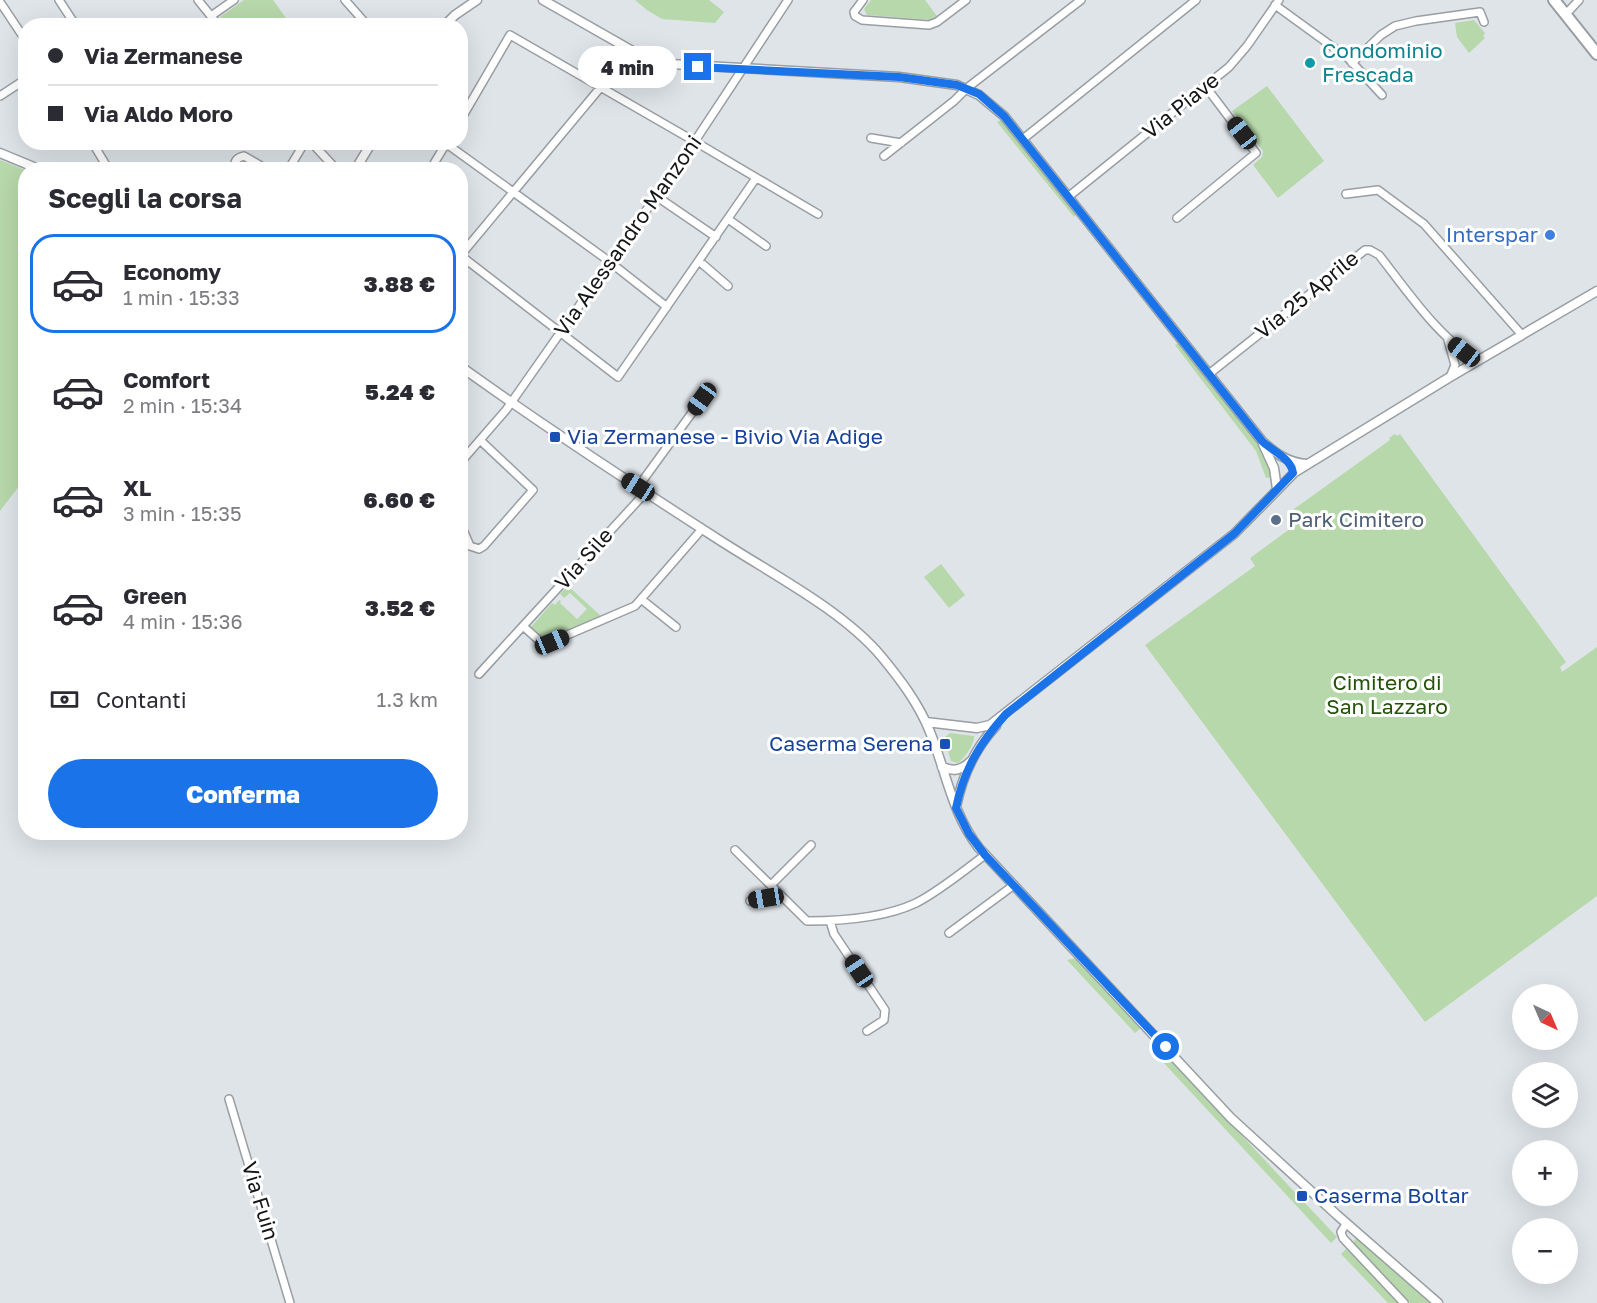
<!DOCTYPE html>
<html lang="it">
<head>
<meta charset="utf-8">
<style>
  body { margin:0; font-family:"Golos Text",sans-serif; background:#f2f2f3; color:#2b2b33; height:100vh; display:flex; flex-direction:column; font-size:22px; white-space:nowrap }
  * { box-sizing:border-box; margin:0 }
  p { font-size:20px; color:#7c7c81 }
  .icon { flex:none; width:33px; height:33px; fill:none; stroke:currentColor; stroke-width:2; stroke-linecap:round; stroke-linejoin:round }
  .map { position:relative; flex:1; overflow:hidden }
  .side { position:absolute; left:18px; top:162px; width:450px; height:678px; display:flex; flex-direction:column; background:#fff; border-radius:24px; box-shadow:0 6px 24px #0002 }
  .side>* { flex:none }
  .top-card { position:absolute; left:18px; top:18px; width:450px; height:132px; border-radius:24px; box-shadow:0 6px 24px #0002; display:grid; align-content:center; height:132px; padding:0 30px; background:#fff }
  .needle { width:39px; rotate:136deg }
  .tools { position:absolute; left:1512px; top:984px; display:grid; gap:12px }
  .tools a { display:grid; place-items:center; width:66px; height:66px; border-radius:50%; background:#fff; box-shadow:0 6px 24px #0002; font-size:30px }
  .end { position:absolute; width:27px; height:27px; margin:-14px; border:8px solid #1a73e8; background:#fff; box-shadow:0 0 0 3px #fff }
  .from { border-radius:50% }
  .bubble { position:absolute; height:42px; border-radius:21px; background:#fff; box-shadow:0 6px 24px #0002; font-size:20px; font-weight:800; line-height:42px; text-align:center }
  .car { position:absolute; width:18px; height:36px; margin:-18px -9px; border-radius:8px; box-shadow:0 0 4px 2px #0007; background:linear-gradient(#222 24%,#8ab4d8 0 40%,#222 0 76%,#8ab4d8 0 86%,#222 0) }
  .top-card b { display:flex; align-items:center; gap:21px; height:57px; font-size:22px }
  .top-card b+b { border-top:2px solid #e1e1e2 }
  .top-card i { width:15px; height:15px; background:#2b2b33 }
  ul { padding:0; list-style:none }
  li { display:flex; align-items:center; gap:18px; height:99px; margin:0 12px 9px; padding:0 18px; border:3px solid transparent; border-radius:24px }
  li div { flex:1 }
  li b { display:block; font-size:22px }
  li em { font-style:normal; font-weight:800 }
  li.current { border-color:#1a73e8 }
  li>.icon { width:54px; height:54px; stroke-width:1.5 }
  h2 { padding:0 30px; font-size:27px; line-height:72px }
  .pay { display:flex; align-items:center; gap:15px; height:66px; padding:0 30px; font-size:22px }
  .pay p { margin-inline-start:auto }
  .action { display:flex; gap:12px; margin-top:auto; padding:12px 30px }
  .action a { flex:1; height:69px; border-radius:36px; background:#1a73e8; color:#fff; font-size:24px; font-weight:800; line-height:69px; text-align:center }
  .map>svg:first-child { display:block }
  .green { fill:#b7d8ab }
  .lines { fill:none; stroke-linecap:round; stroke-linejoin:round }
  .minor-casing { stroke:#999ea3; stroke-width:10 }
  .tertiary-casing { stroke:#999ea3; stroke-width:11 }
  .primary-casing { stroke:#999ea3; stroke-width:14 }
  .minor { stroke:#fff; stroke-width:7 }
  .tertiary { stroke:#fff; stroke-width:8 }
  .primary { stroke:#fff; stroke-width:10 }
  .route { stroke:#1a73e8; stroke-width:8 }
  .culture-dot { fill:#0f9aa8; stroke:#fff; stroke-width:2 }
  .shop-dot { fill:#3f7fe0; stroke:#fff; stroke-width:2 }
  .transit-dot { fill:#1a4fb4; stroke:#fff; stroke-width:2 }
  .service-dot { fill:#5c6f8a; stroke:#fff; stroke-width:2 }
  .labels { text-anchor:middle; stroke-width:6; stroke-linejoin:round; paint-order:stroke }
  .culture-label { font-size:21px; fill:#0d838f; stroke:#fff; text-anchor:start }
  .street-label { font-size:21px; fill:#141517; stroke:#fff }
  .shop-label { font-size:21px; fill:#366cbe; stroke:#fff; text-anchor:end }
  .transit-label { font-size:21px; fill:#164399; stroke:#fff; text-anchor:start }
  .service-label { font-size:21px; fill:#4e5e75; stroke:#fff; text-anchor:start }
  .park-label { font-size:21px; fill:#25520a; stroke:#fff }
</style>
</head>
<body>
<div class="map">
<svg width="1597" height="1303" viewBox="0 0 1597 1303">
  <rect width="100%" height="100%" fill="#dfe4e9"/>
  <!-- green -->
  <path class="green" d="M244 0H273L291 25H227L220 17Z
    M635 0H709L724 12 715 23 662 19 647 10Z
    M871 0H925L937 16 931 20 867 15 864 9Z
    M1474 20 1485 33 1483 36 1485 38 1469 53 1457 37 1455 23Z
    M1267 86 1324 161 1278 198 1253 165 1262 157 1263 151 1232 111Z
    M1001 120 1076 214 1074 217 997 122Z
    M0 160 25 170 26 477 0 511Z
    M1178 343 1260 445 1274 477 1266 478 1256 451 1175 345Z
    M1395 434 1397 436 1400 434 1566 662 1560 667 1562 672 1597 647V896L1425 1022 1145 645 1255 566 1250 558 1302 520 1294 509 1390 440 1389 438Z
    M941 564 965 595 949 608 924 577Z
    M568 586 601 616 548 639H544L531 627 552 603 555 605 559 600 561 601 560 603 577 619 587 609 570 593 564 598 560 594Z
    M950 733 974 736C975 744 964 759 958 763L951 761 944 738Z
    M1076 958 1141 1028 1135 1033 1067 960Z
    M1153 1041 1337 1237 1331 1243 1148 1046Z
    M1355 1239H1357L1430 1303H1410L1353 1243Z
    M1347 1248 1399 1303H1388L1341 1254Z"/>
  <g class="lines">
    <defs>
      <path id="minor" d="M59 0 76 26
        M198 0 219 26
        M345 0 368 26
        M863 0 854 12 855 16 862 20 929 25 937 22 966 0
        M0 2 26 41
        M1275 5 1348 58 1382 95
        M1566 14 1579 0
        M211 16 234 0
        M1352 63 1381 35 1395 26 1416 21 1480 12 1484 22
        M0 96 26 79
        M460 121 510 35 694 141 818 214
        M871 138 901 143
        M1023 139 1196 0
        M92 142 109 170
        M311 142 337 170
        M444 142 606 259 667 307
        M884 156 954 101 967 88 1081 0
        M234 170C234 161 236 158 244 156L268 170
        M288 170 305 142
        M430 170 447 142
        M1346 194 1378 190 1424 224 1522 335
        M656 196 716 237
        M1068 197 1229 67 1247 46 1279 0
        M1177 218 1256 153 1206 87
        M728 219 766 246
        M460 255 618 377 756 178
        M460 256 600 88
        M699 261 728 286
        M1448 340 1455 365 1450 377
        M1209 374 1365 250H1370L1379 255C1403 285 1445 348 1480 359
        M460 463 506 410 697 138 788 0
        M638 487 702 399
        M646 492 523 626 544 645 635 606 702 529
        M460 523 470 546 479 549 484 546 533 490 480 440
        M641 599 676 627
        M479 674 523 626
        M735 850 807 921C842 921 884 918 916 903 938 892 965 870 985 855
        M771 885 811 845
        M750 901 781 896
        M830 921 834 934 885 1010 884 1020 867 1031
        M949 933 1014 885
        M229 1099 290 1303
        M1346 1224 1341 1232 1343 1238 1404 1303"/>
      <path id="tertiary" d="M543 0 636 53 670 64 899 77 957 85 979 95 1004 116 1262 441C1275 453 1288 463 1307 464
        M444 26 455 15 477 0
        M0 153 41 170
        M355 170 372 142
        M460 366C546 428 635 486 724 543 774 575 843 611 881 656 900 679 919 704 930 732 946 771 952 814 979 848L1231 1118 1337 1215 1438 1303
        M1263 444 1274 468 1277 489
        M926 722 977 728 990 725 1234 534 1295 472 1450 377 1597 291
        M942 767C954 772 962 770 971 761
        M956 807C962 778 975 748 996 726"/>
      <path id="primary" d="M1554 0 1597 54"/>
    </defs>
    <!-- minor casing -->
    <use href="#minor" class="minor-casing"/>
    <!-- tertiary casing -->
    <use href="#tertiary" class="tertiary-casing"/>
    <!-- primary casing -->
    <use href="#primary" class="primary-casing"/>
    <!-- minor -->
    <use href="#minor" class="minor"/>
    <!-- tertiary -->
    <use href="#tertiary" class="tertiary"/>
    <!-- primary -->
    <use href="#primary" class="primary"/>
  </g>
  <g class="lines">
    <!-- route -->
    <path class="route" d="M698 67 899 77 957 85 979 94 1004 116 1262 441C1272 451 1291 458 1293 473L1234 534 1006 714C980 743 964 769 956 808L969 834 985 855 1166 1047"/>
  </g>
  <!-- markers -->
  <circle class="culture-dot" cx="1310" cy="63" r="6"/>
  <circle class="shop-dot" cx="1550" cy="235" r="6"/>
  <g class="transit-dot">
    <rect x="549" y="431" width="12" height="12" rx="3"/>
    <rect x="939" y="738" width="12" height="12" rx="3"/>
    <rect x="1296" y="1190" width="12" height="12" rx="3"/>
  </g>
  <circle class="service-dot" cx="1276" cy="520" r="6"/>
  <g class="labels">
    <!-- culture labels -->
    <g class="culture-label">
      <text x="1322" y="58">Condominio<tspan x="1322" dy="24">Frescada</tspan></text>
    </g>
    <!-- street labels -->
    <g class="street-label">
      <text transform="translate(1181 106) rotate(-39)" y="7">Via Piave</text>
      <text transform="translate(628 236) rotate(-55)" y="7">Via Alessandro Manzoni</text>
      <text transform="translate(1307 295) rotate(-39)" y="7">Via 25 Aprile</text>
      <text transform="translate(584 559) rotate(-48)" y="7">Via Sile</text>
      <text transform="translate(260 1201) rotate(73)" y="7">Via Fuin</text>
    </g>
    <!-- shop labels -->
    <g class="shop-label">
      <text x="1538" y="242">Interspar</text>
    </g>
    <!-- transit labels -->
    <g class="transit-label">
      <text x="567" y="444">Via Zermanese - Bivio Via Adige</text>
      <text x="933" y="751" text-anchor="end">Caserma Serena</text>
      <text x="1314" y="1203">Caserma Boltar</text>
    </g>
    <!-- service labels -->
    <g class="service-label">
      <text x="1288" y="527">Park Cimitero</text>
    </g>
    <!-- park labels -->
    <g class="park-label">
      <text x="1387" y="690">Cimitero di<tspan x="1387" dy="24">San Lazzaro</tspan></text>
    </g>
  </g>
</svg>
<div class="tools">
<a><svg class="needle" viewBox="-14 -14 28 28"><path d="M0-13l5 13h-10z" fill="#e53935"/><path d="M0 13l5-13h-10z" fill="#7c7c81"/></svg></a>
<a><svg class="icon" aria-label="layers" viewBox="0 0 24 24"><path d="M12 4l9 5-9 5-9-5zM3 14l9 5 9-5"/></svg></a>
<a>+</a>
<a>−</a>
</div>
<i class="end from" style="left:1166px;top:1047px"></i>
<i class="end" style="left:698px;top:67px"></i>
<div class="bubble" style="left:578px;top:46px;width:99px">4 min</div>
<i class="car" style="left:1242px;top:133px;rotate:322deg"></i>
<i class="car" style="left:1464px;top:352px;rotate:308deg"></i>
<i class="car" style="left:702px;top:399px;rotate:216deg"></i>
<i class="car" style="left:638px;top:487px;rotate:302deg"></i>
<i class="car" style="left:552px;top:642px;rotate:67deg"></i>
<i class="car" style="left:766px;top:898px;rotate:261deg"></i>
<i class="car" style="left:859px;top:971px;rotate:326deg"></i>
<div class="top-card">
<b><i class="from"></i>Via Zermanese</b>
<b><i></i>Via Aldo Moro</b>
</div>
<section class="side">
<h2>Scegli la corsa</h2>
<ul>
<li class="current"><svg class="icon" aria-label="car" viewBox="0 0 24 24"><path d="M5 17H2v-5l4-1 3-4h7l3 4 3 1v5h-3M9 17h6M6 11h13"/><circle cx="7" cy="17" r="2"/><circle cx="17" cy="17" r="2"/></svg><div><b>Economy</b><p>1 min · 15:33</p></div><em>3.88 €</em></li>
<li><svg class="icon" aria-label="car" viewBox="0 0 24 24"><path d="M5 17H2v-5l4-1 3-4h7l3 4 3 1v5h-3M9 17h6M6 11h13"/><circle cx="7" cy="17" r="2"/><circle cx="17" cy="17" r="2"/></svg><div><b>Comfort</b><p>2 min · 15:34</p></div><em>5.24 €</em></li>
<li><svg class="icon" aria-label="car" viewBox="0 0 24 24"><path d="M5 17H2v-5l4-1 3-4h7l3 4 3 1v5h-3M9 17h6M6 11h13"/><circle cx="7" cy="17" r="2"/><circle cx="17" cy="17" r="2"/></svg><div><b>XL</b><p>3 min · 15:35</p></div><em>6.60 €</em></li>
<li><svg class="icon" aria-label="car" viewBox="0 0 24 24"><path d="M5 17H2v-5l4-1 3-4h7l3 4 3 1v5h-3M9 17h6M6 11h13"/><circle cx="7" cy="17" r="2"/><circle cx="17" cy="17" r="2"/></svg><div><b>Green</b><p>4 min · 15:36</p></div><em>3.52 €</em></li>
</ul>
<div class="pay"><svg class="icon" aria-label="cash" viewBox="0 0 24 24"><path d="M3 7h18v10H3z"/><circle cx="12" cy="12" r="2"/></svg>Contanti<p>1.3 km</p></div>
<div class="action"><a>Conferma</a></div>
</section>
</div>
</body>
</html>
